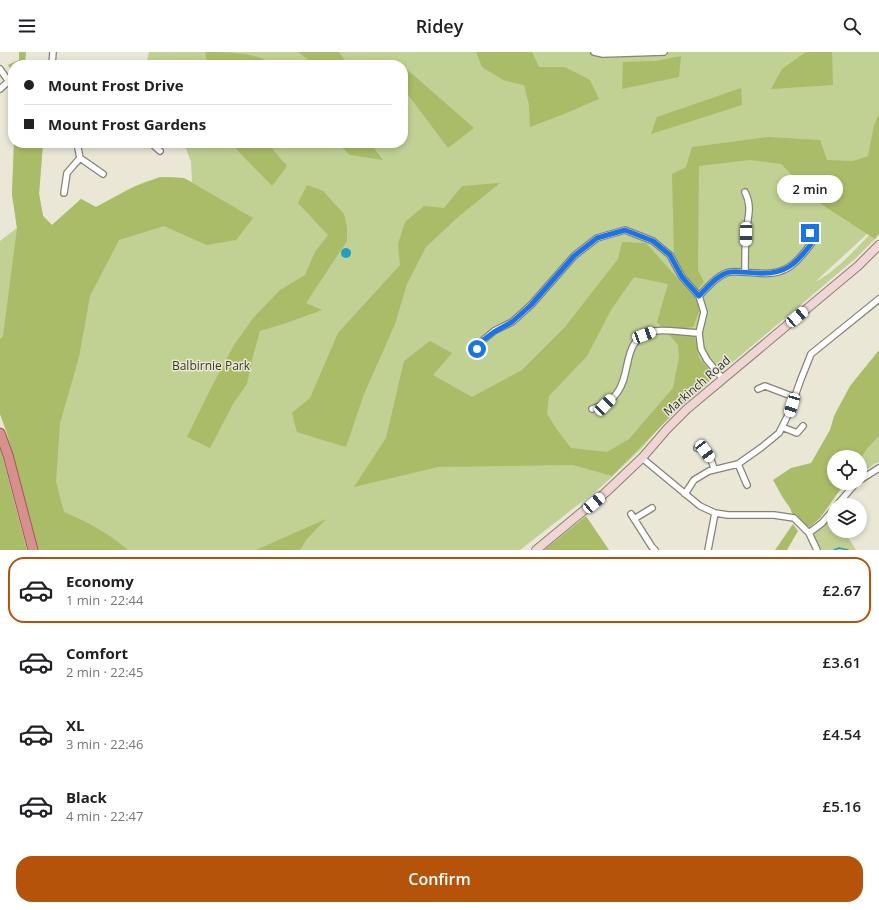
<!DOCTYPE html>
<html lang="en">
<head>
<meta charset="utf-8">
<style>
  body { margin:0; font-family:"Open Sans",sans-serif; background:#f2f2f2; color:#202124; height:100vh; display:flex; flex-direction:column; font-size:15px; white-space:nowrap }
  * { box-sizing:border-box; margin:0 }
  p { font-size:13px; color:#757577 }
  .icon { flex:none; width:22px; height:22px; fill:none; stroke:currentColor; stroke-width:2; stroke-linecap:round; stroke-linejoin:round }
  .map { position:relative; height:498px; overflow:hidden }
  .drawer { display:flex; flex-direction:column; background:#fff; flex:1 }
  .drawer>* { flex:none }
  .guide { position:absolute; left:8px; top:8px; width:400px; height:88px; border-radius:16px; box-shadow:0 2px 6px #0003; display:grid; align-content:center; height:88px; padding:0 16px; background:#fff }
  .fabs { position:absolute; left:827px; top:398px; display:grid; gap:8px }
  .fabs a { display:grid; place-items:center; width:40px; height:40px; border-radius:50%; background:#fff; box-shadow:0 2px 6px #0003; font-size:20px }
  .end { position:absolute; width:18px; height:18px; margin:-9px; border:5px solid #1a73e8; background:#fff; box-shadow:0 0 0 2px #fff }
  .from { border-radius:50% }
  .bubble { position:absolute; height:28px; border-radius:14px; background:#fff; box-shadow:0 2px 6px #0003; font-size:13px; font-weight:600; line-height:28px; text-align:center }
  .car { position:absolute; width:12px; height:24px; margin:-12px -6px; border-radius:5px; box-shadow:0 0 3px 1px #0007; background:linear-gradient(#fff 24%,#345 0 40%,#fff 0 76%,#345 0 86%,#fff 0) }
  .guide b { display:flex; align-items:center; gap:14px; height:38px; font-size:15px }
  .guide b+b { border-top:1px solid #e0e0e0 }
  .guide i { width:10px; height:10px; background:#202124 }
  ul { padding:7px 0 0; list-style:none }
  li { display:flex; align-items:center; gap:12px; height:66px; margin:0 8px 6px; padding:0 8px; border:2px solid transparent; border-radius:16px }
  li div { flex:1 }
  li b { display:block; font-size:15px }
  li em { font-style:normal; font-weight:600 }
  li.active { border-color:#b45309 }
  li>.icon { width:36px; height:36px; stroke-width:1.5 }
  .primary-button { display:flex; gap:8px; margin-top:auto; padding:8px 16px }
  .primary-button a { flex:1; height:46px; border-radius:16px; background:#b45309; color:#fff; font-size:16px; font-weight:600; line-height:46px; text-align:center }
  header { display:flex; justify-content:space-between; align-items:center; height:52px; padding:0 16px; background:#fff; font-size:18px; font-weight:600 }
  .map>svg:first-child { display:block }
  .green { fill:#c1d093 }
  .forest { fill:#aabc67 }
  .water { fill:#219ec1 }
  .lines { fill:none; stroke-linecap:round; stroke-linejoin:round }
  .stream { stroke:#219ec1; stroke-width:1.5 }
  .minor-casing { stroke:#868375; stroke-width:8 }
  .secondary-casing { stroke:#868375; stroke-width:10 }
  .trunk-casing { stroke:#985d58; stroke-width:11 }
  .minor { stroke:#fff; stroke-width:5.5 }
  .secondary { stroke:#f0d5d4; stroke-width:8 }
  .trunk { stroke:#d8908c; stroke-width:9 }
  .route { stroke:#1a73e8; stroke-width:5 }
  .labels { text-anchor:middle; stroke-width:3; stroke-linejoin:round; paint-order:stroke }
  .park-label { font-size:12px; fill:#363e19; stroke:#eae7d7 }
  .street-label { font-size:12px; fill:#33322c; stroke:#eae7d7 }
</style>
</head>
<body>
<header><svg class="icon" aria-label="menu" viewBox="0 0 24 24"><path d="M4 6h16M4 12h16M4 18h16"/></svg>Ridey<svg class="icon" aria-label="search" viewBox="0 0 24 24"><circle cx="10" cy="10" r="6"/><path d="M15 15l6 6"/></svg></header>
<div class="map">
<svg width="879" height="498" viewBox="0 0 879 498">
  <rect width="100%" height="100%" fill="#eae7d7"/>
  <!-- green -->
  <path class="green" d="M149 0H879V171L815 230C836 219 853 200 869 183L875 187 856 206 727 315 721 316 672 361 640 398 602 434 520 498H45L0 362V189L17 176 12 142 14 91H43L39 142 43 164 52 173 81 147 96 155C124 140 160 114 192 130L191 110 184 91H403V13H146Z
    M879 384V410L874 412 860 423V408L867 397Z
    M833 461 834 479H844L856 498H819L812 482 826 470Z"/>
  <!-- forest -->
  <path class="forest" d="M19 0H26L25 13H13V21L8 13 19 8Z
    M205 0C224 0 259 0 272 13H208Z
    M298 0H339L347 11 344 13H315Z
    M476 0H532L539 15H565L590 28 599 47 564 62 530 75 529 53 524 33 503 28 482 15Z
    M806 0H832L833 33 771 37 782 17Z
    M681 4 679 25 622 37 623 10 656 9Z
    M403 14 474 76 448 96 403 36Z
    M741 36 742 53 651 82 657 65Z
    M879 62V182L875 187 821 152 781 112 750 108 699 114 698 218 704 230 698 237 685 222 674 205 672 122 686 115 692 95 768 85 820 88 827 108 853 109 868 104 874 73Z
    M14 91H43L39 142 43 164 52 173 81 147 96 155 134 135 160 125 184 126 253 166 236 188 207 193 164 174 119 188 90 244 79 305 60 371 56 430 64 460C89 471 107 480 128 498H38L6 377 0 362V287L3 284 17 176 12 142Z
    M232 91H267L287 114 272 134 238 99Z
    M337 91H370L383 108 350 103Z
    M500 131 458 165 426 195 407 232 395 272 364 342 346 395 297 380 292 361 310 346 338 281 400 213 398 192 405 170 424 154 444 156 462 134Z
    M307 133 323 139 344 162 347 175V189L306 251 322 258 286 271 260 279 253 304 247 332 233 352 210 396 187 385 210 338 234 293 254 265 280 238 305 223 315 200 328 183 298 151Z
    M622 190 646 191 695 246 700 257 693 275 665 279 657 270 668 232 634 225 611 258 587 304 549 344 547 362 558 379 571 396 607 400 629 387 673 336 679 305 678 293 666 279 694 281 699 306 711 320 712 325 707 332 674 361 612 424 573 413 438 415 354 435 386 386 404 309 430 289 452 301 433 323 472 345 522 318 565 275 618 207Z
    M879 298V384L867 397 860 408V405H834V431H845L820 466 810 475 801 472 794 466 790 456 783 446 773 428 791 416 811 411 830 378 834 364 850 334Z
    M0 395 27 498H0Z
    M586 464 609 498H544Z
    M326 467 306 488 300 498H256Z
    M793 472 798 479 787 498H775Z"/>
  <!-- water -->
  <path class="water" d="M341 201a5 5 0 1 1 10 0a5 5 0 1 1-10 0Z"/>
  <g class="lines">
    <!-- stream -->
    <path class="stream" d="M834 498 839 496 848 498"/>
    <defs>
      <path id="minor" d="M594 0 603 2 664 0
        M52 13 53 0
        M0 17 7 27 13 32
        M0 37 9 29
        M77 91 80 106 103 122
        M151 91 160 99
        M745 140C753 156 747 166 746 183 745 195 745 208 745 220
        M64 141 67 121 80 106
        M699 244C707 236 718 222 730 220 739 219 749 221 758 221 785 224 796 212 811 192L810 181
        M477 297 482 289 494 279 512 270 531 253 574 204 597 186 625 178 653 189 670 203 682 225 699 244 704 260 699 281 701 297 707 308 723 327
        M758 337 765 334 794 345
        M592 357C602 354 611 350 617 341 633 320 620 286 655 279 665 277 688 281 699 281
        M782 375 797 381 803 374
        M697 396C709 400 711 406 714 417
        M642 406 700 454 715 461 728 463H774L794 466 809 481 817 498
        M738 412 747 433
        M860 428 879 416
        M685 442 694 428 709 419 738 412 762 395 779 381 789 361 801 327 811 302 879 247
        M837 453 856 431
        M631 462 652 495 655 498
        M634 467 652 456
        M809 481 822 471 834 457
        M708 498 715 461"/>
      <path id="secondary" d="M536 498 605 441 642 406 667 377 687 357 858 214 879 193"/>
      <path id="trunk" d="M0 381 8 403 33 498"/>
    </defs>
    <!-- minor casing -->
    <use href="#minor" class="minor-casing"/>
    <!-- secondary casing -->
    <use href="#secondary" class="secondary-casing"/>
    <!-- trunk casing -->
    <use href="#trunk" class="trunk-casing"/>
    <!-- minor -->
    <use href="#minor" class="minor"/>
    <!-- secondary -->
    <use href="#secondary" class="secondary"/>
    <!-- trunk -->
    <use href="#trunk" class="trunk"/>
  </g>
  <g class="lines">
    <!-- route -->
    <path class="route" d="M477 297 482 289 494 280 512 270 531 253 574 204 597 186 625 178 653 189 670 203 682 225 699 244C707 236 718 222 730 220 739 219 749 221 758 221 785 223 796 212 811 192L810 181"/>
  </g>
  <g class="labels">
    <!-- park labels -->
    <g class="park-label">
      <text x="211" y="318">Balbirnie Park</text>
    </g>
    <!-- street labels -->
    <g class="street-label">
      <text transform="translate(697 334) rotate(-41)" y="4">Markinch Road</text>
    </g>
  </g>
</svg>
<div class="fabs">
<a><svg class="icon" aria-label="locate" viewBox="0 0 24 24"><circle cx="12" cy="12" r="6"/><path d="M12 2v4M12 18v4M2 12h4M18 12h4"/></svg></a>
<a><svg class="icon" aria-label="layers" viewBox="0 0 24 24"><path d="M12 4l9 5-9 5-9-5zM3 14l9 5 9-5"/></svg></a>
</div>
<i class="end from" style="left:477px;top:297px"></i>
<i class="end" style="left:810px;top:181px"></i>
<div class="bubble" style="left:777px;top:123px;width:66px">2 min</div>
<i class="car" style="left:746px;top:182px;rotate:181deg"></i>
<i class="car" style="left:797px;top:265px;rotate:50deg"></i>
<i class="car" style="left:644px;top:283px;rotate:70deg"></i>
<i class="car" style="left:605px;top:353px;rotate:45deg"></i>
<i class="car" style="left:792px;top:353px;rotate:197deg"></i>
<i class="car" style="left:705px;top:399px;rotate:143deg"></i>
<i class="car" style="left:594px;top:451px;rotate:50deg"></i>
<div class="guide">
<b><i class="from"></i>Mount Frost Drive</b>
<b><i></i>Mount Frost Gardens</b>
</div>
</div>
<section class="drawer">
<ul>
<li class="active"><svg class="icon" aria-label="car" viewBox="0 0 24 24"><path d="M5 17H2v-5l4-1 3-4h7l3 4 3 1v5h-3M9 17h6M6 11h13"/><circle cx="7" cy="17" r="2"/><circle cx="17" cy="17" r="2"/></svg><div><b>Economy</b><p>1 min · 22:44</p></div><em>£2.67</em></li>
<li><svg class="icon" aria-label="car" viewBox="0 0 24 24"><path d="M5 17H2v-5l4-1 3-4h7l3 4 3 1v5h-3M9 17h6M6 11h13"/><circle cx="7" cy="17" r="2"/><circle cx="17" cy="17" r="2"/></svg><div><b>Comfort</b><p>2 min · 22:45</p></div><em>£3.61</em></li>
<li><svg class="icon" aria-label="car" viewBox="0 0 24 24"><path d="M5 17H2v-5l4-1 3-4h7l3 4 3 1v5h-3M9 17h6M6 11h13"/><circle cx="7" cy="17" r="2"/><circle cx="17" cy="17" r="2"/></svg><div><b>XL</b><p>3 min · 22:46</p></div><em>£4.54</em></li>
<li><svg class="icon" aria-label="car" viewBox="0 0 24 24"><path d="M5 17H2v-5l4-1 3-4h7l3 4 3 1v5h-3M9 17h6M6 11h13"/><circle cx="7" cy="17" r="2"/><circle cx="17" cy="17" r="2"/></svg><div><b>Black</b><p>4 min · 22:47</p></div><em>£5.16</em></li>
</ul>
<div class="primary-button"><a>Confirm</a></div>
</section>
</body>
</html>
